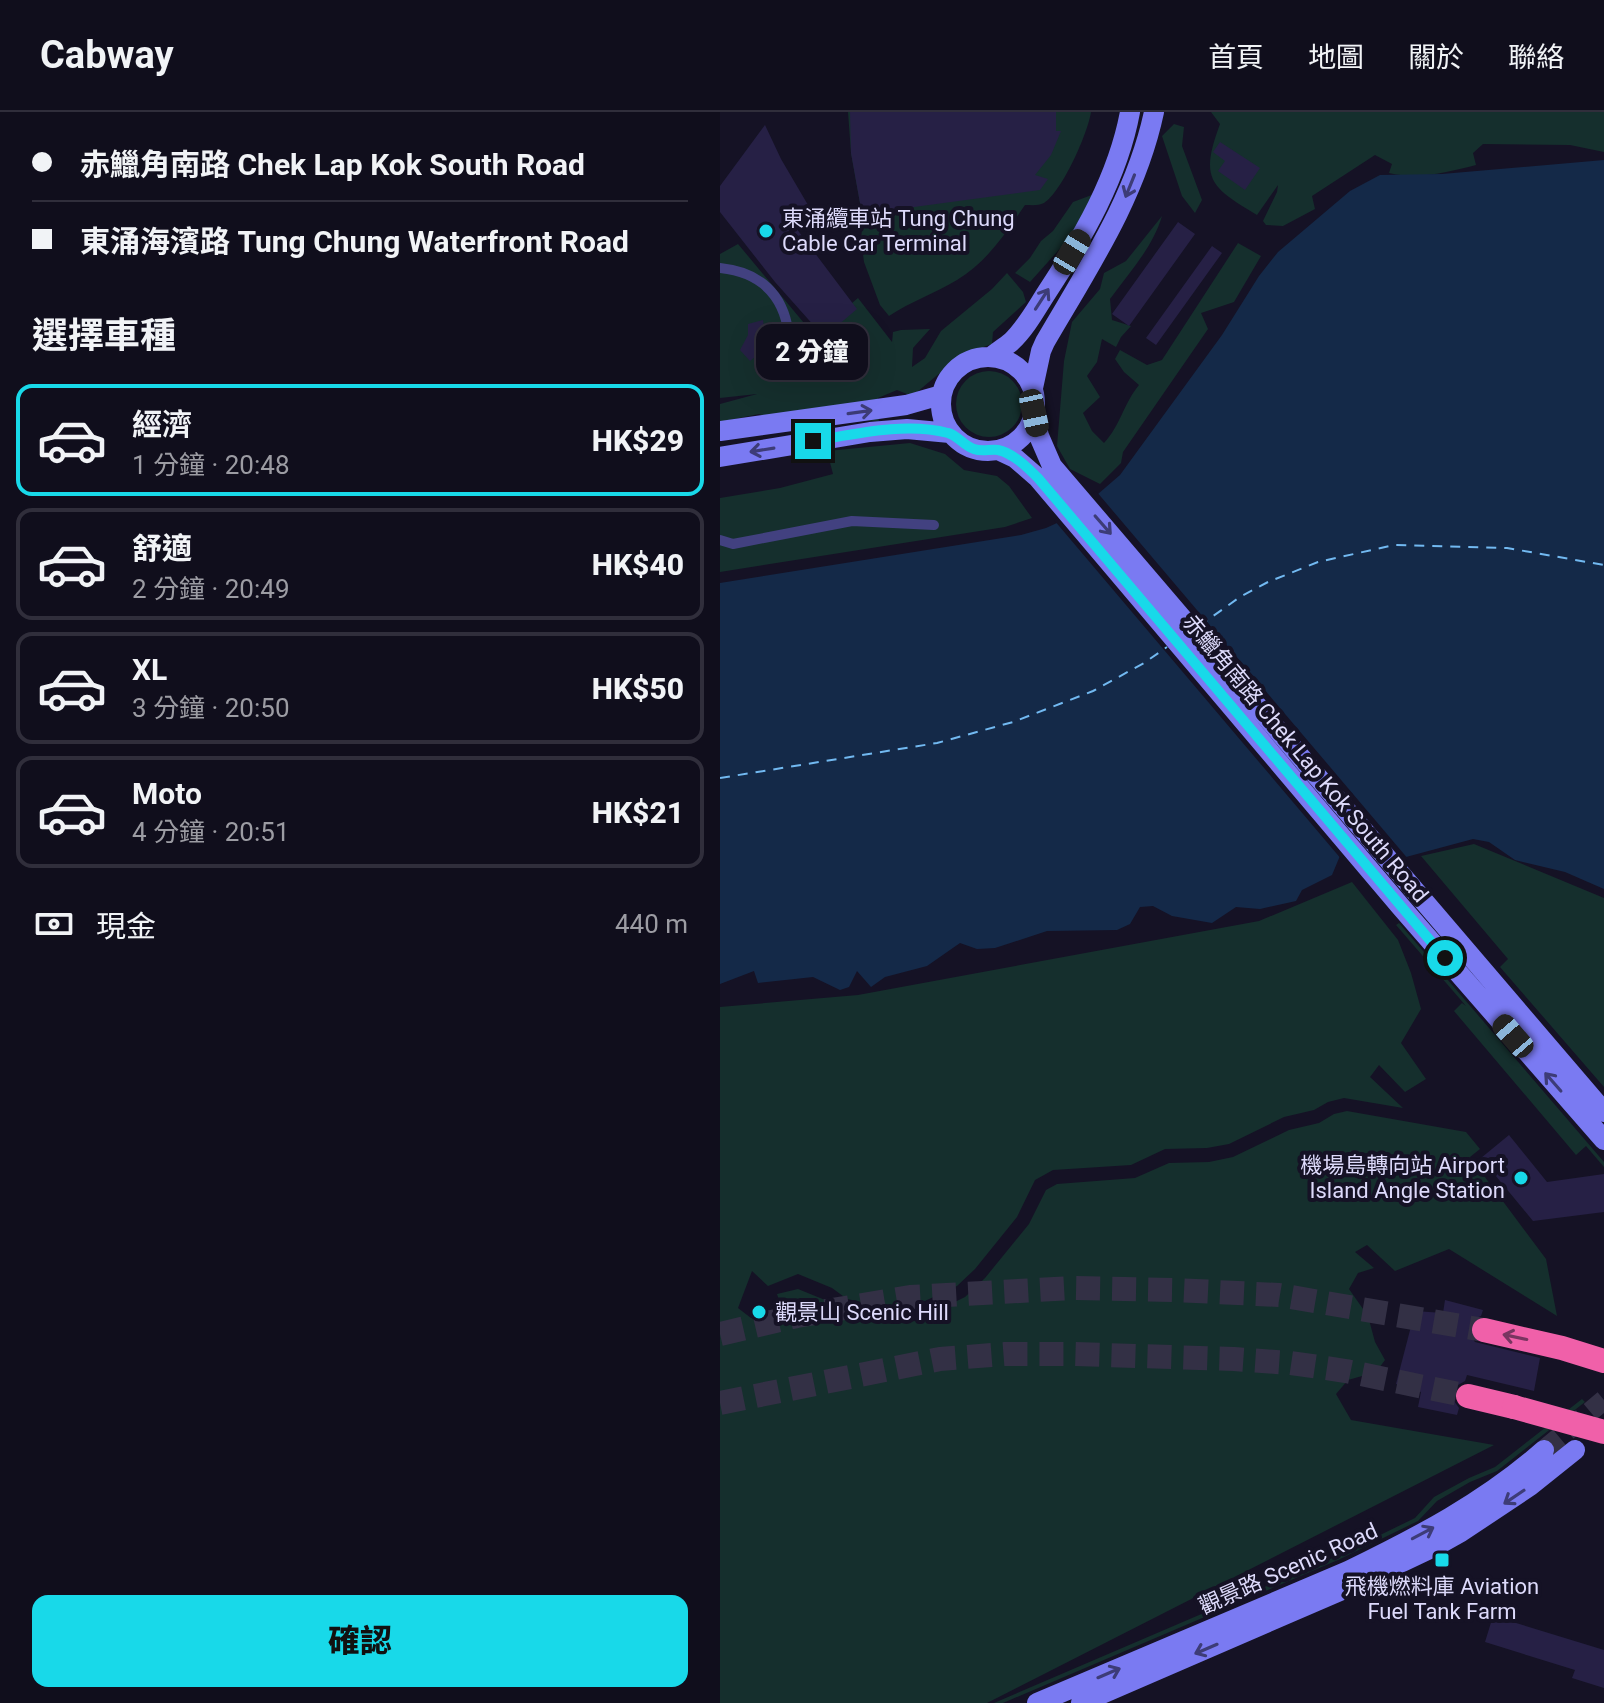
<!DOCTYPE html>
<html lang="zh-TW">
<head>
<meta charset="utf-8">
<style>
  body { margin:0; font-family:Roboto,"Noto Sans TC",sans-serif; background:#191725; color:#f1f3f6; height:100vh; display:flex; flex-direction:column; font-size:30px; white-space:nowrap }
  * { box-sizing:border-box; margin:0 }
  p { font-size:26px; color:#9c9ca3 }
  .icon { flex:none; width:44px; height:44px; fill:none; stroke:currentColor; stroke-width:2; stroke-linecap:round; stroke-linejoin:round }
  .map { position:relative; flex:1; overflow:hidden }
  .details { display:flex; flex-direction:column; background:#100e1c; width:720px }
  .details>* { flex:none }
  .banner { display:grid; align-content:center; height:176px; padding:0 32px; background:#100e1c }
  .end { position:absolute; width:36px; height:36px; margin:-18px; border:10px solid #18d9e9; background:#111; box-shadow:0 0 0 4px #111 }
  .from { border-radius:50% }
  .bubble { position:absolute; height:56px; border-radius:16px; background:#100e1c; box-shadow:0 8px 32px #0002,0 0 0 2px #302e3b; font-size:26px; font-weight:800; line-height:56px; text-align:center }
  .car { position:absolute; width:24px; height:48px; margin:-24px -12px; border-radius:10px; box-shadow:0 0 6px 2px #0007; background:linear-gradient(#222 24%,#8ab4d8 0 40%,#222 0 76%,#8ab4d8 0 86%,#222 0) }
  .banner b { display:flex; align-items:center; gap:28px; height:76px; font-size:30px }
  .banner b+b { border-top:2px solid #302e3b }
  .banner i { width:20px; height:20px; background:#f1f3f6 }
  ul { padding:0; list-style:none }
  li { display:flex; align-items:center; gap:24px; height:112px; margin:0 16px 12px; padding:0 16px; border:4px solid #302e3b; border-radius:16px }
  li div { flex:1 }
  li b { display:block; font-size:30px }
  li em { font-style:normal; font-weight:800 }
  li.selected { border-color:#18d9e9 }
  li>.icon { width:72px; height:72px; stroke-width:1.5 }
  h2 { padding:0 32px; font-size:36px; line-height:96px }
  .pay { display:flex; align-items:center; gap:20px; height:88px; padding:0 32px; font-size:30px }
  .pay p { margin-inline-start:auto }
  .button { display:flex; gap:16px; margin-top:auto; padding:16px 32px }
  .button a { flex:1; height:92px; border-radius:16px; background:#18d9e9; color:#111; font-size:32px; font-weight:800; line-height:92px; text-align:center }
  header { display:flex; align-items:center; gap:48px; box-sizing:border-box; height:112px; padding:0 40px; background:#100e1c; border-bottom:2px solid #302e3b }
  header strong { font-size:38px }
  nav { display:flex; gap:44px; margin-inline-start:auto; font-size:28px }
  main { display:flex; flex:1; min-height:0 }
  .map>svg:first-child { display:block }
  .green { fill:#152f2d }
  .water { fill:#142948 }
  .pier { fill:#151225 }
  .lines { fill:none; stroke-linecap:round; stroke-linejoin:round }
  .ferry { stroke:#72b9f1; stroke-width:2; stroke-dasharray:10 8; stroke-linecap:butt }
  .building { fill:#262045 }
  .secondary-tunnel { stroke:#333045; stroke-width:20; stroke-dasharray:20 10; stroke-linecap:butt }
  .motorway-tunnel { stroke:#333045; stroke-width:24; stroke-dasharray:24 12; stroke-linecap:butt }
  .pedestrian { stroke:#424180; stroke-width:10 }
  .secondary { stroke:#7a7af2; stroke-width:20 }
  .motorway { stroke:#f060a9; stroke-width:24 }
  .motorway-bridge { stroke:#f060a9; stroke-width:24 }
  .oneway { stroke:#3d3c77 }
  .oneway2 { stroke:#783560 }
  .route { stroke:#18d9e9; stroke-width:10 }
  .poi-dot { fill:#18d9e9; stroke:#151225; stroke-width:3 }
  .labels { text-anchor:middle; stroke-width:8; stroke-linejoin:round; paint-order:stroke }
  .poi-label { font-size:22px; fill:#dddafb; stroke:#151225; text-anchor:start }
  .street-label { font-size:22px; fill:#dddafb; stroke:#151225 }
</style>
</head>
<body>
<header>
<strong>Cabway</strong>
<nav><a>首頁</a><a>地圖</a><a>關於</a><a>聯絡</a></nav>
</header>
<main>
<section class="details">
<div class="banner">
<b><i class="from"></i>赤鱲角南路 Chek Lap Kok South Road</b>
<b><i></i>東涌海濱路 Tung Chung Waterfront Road</b>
</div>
<h2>選擇車種</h2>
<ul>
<li class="selected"><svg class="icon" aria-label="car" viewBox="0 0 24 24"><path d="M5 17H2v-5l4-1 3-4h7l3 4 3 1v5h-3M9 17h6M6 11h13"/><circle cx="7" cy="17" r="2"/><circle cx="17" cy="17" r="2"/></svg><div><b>經濟</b><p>1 分鐘 · 20:48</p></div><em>HK$29</em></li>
<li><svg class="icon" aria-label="car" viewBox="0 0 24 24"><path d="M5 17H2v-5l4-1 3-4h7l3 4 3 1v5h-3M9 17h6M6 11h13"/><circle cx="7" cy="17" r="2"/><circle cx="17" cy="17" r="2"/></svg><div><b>舒適</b><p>2 分鐘 · 20:49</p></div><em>HK$40</em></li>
<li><svg class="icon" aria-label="car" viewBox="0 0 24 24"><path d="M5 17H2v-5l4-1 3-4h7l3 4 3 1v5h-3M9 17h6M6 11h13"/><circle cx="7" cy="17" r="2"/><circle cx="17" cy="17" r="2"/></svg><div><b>XL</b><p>3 分鐘 · 20:50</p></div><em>HK$50</em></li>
<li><svg class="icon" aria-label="car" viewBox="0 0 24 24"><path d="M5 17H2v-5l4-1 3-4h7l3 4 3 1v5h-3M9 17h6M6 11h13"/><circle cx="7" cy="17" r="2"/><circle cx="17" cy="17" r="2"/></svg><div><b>Moto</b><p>4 分鐘 · 20:51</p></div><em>HK$21</em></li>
</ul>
<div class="pay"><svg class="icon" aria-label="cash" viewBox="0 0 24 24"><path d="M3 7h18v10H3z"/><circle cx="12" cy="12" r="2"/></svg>現金<p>440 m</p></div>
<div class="button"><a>確認</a></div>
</section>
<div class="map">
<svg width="884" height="1591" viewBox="0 0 884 1591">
  <rect width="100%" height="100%" fill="#151225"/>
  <!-- green -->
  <path class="green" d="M128 0H371C368 21 342 80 324 91 318 94 312 93 305 93 286 121 267 150 237 168 215 181 190 190 169 204L160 193 144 150 141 127 143 108 131 41Z
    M491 0H884V40L850 33 763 32 753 41 756 53C729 60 697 68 669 61L672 52 655 43 592 84 595 97 563 114 546 113 543 109 557 80 558 73 537 103C491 75 479 68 500 12Z
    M454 12 464 15 462 34 482 88 475 101 462 84 442 24Z
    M377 81 354 121 310 170 295 161 310 146 321 129 333 119 353 90Z
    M442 104C433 135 409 161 390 187L392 208 411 214 401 225 396 235 382 227 377 250 367 264 380 285 363 301 372 319 384 331C400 314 404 291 419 273L404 260 395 247 400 238 427 253 442 248 518 131 541 144 514 190 481 201 488 217 403 340 401 351 380 372 350 357 337 334 344 249 352 210 380 177 384 161 406 149Z
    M18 132 94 223 138 186 172 230 173 220 181 218 210 217 193 236 192 255 205 246 221 219 272 177 287 161 303 180 306 190 273 220 272 232C236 244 220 262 192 284L177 278 158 286 159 310 138 307 71 314 39 302 0 310V292L37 282 0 286V142Z
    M236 292a33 33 0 1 1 66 0a33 33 0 1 1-66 0Z
    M190 331 225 342 244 358 277 364 289 374 312 406 285 415 0 460V386L60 376 113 362 107 339Z
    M754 732 884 786V975L780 855 788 847 701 744Z
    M632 770 678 828 691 861 701 897 681 931 706 967 685 980 659 953 650 965 683 996 624 986 608 990 594 998 564 1005 509 1032 487 1036 445 1037 411 1053 333 1058 315 1068 297 1105 255 1157 237 1174 192 1195 175 1197 127 1187 112 1176 78 1162 48 1174 32 1159 18 1196 31 1206H47L61 1194 57 1182 78 1177 105 1188 122 1200 174 1211 196 1209 245 1185 265 1166 309 1112 326 1078 337 1072 415 1066 449 1051 489 1050 513 1045 569 1018 599 1011 614 1002 627 999 746 1020 760 1037 750 1045 826 1147 837 1204 729 1137 675 1159 647 1133 635 1140 654 1156 638 1161 629 1177 648 1204 655 1230 665 1248 656 1260 628 1268 616 1282 631 1308 774 1333 267 1591H0V895L138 883 539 809Z
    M679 811 884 1050V1055L866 1034 856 1043 734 899 742 891 746 894 676 813Z
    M862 1287 865 1290 777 1359 750 1370 717 1389 698 1409 618 1448 283 1591H274L617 1444 695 1406 714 1385 749 1366 775 1355Z"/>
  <!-- water -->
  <path class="water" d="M884 48V777L845 760 795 748 769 730 753 727 686 745 622 739 612 763 582 778 576 789 540 797 516 795 492 811 452 804 433 794 420 795 410 812 397 818 327 819 275 836 257 837 240 831 207 854 165 865 151 875 137 859 129 875 120 878 93 865 38 871 34 859 0 872V471L301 423 326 416 337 411 378 382 400 363 502 223 539 164 558 140 630 79 660 63 722 62Z"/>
  <!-- pier -->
  <path class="pier" d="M376 379 689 748 624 743 622 748 334 408Z"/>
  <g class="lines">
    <!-- ferry -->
    <path class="ferry" d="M479 514 520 485 548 470 598 450 674 433 787 436 884 453
      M0 666 217 631 293 610 373 579 424 551 447 535"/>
  </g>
  <!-- building -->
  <path class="building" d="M130 0H336V19H341L331 43 315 63 328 67 320 78 142 102 131 41Z
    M45 13 61 47 88 93 67 104 137 197 104 225 55 170 0 100V74Z
    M500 30 540 56 525 78 498 59 505 49 493 40Z
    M458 110 475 122 409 214 392 202Z
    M492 134 502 141 436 233 426 226Z
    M43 208 44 215 43 230 36 244 30 249 20 238 28 223V212Z
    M789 1023 827 1070 884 1062V1100L813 1109 761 1046Z
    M725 1188 763 1198 761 1204 754 1207 750 1214V1223L755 1230 820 1246 814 1279 747 1263 745 1269 738 1273 734 1280V1289L739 1296 737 1303 698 1295 701 1280 676 1272 695 1199 723 1201Z
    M773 1504 884 1538V1576L852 1566 855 1558 765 1530Z"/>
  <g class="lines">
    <!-- secondary-tunnel -->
    <path class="secondary-tunnel" d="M824 1338 884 1288"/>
    <!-- motorway-tunnel -->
    <path class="motorway-tunnel" d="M0 1222 77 1204 190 1185 352 1176 455 1178 559 1183 764 1218
      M0 1291 220 1247 285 1242H354L514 1247 571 1251 626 1259 748 1284"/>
    <!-- pedestrian -->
    <path class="pedestrian" d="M0 156C51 161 72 196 69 245
      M0 428 13 432 132 409 214 413"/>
    <!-- secondary -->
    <path class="secondary" d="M221 292a47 47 0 1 1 94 0a47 47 0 1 1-94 0Z
      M271 245C277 240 285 235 291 230 306 216 316 197 327 180 363 125 398 65 410 0
      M313 276 321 239 325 230C368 156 416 85 434 0
      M314 301 319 324 332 354 884 1000
      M0 319 186 293 221 283
      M278 338 295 346 318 366 681 795 884 1028
      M0 345 150 320 187 317 230 321
      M317 1591 628 1459C698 1425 765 1390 824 1338
      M361 1591 636 1472 716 1434 741 1420 810 1374 855 1338"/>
    <!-- motorway -->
    <path class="motorway" d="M764 1218 842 1236 884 1249
      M748 1284 794 1295"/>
    <!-- motorway-bridge -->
    <path class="motorway-bridge" d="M794 1295 884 1320"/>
  </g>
  <!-- one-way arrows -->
  <defs><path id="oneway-shaft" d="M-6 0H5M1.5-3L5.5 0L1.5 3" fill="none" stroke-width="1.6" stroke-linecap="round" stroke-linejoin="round" transform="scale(2)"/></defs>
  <g class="oneway">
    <use href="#oneway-shaft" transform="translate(410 74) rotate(112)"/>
    <use href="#oneway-shaft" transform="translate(322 187) rotate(-57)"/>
    <use href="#oneway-shaft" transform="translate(140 300) rotate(-8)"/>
    <use href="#oneway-shaft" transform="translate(42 338) rotate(171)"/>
    <use href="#oneway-shaft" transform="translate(383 413) rotate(49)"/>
    <use href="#oneway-shaft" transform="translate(833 970) rotate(-131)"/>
    <use href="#oneway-shaft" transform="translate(794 1385) rotate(146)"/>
    <use href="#oneway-shaft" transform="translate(703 1421) rotate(-28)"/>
    <use href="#oneway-shaft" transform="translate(486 1537) rotate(157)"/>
    <use href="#oneway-shaft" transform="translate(389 1561) rotate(-23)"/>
  </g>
  <use class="oneway2" href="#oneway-shaft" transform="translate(795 1225) rotate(-168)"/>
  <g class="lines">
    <!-- route -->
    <path class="route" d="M93 329C136 322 185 310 228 321 237 323 244 334 254 337 262 340 270 337 278 338 293 341 308 356 318 366L725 846"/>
  </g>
  <!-- markers -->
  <g class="poi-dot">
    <circle cx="46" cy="119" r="8"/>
    <circle cx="801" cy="1066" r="8"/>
    <circle cx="39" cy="1200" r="8"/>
    <rect x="714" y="1440" width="16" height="16" rx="4"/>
  </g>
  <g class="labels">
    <!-- poi labels -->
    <g class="poi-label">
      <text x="62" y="114">東涌纜車站 Tung Chung<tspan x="62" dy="25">Cable Car Terminal</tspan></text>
      <text x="785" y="1061" text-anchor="end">機場島轉向站 Airport<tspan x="785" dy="25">Island Angle Station</tspan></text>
      <text x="55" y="1208">觀景山 Scenic Hill</text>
      <text x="722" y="1482" text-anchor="middle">飛機燃料庫 Aviation<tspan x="722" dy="25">Fuel Tank Farm</tspan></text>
    </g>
    <!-- street labels -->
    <g class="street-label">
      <text transform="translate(586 646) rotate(50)" y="8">赤鱲角南路 Chek Lap Kok South Road</text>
      <text transform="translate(568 1456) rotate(-24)" y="8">觀景路 Scenic Road</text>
    </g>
  </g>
</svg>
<i class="end from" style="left:725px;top:846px"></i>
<i class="end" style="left:93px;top:329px"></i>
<div class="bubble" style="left:36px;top:212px;width:112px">2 分鐘</div>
<i class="car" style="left:352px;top:140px;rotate:31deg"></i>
<i class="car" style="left:314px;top:301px;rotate:168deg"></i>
<i class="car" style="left:793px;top:924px;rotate:319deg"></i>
</div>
</main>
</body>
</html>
